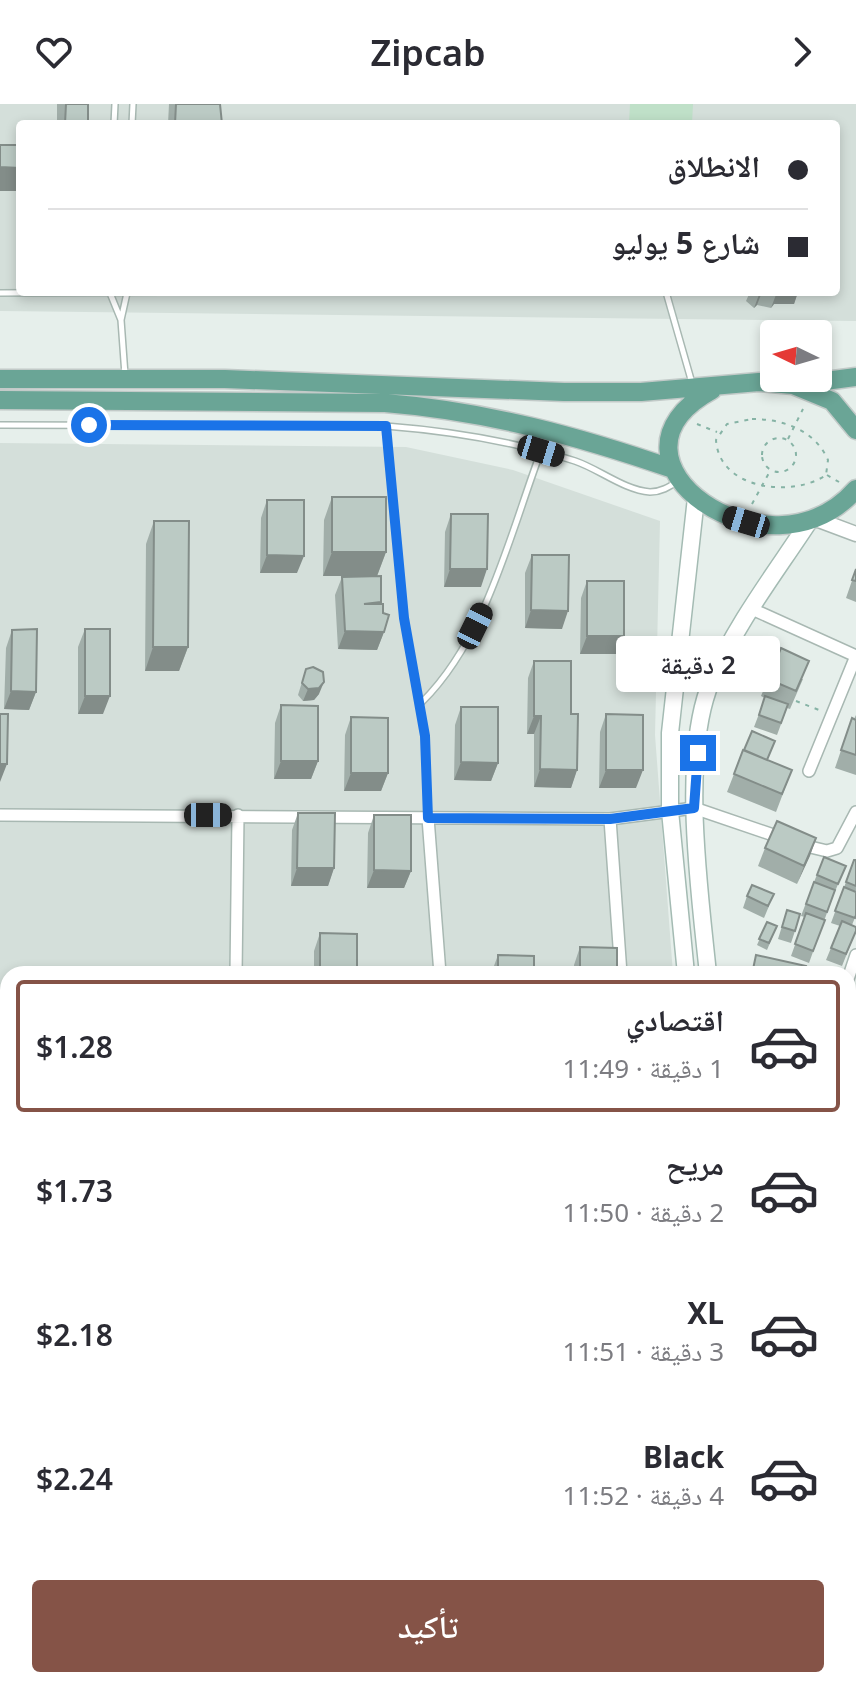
<!DOCTYPE html>
<html lang="ar">
<head>
<meta charset="utf-8">
<style>
  body { margin:0; font-family:"Noto Sans","Noto Naskh Arabic",sans-serif; background:#f7f7f7; color:#2b2b33; direction:rtl; height:100vh; display:flex; flex-direction:column; font-size:30px; white-space:nowrap }
  * { box-sizing:border-box; margin:0 }
  p { font-size:26px; color:#7c7c81 }
  .icon { flex:none; width:44px; height:44px; fill:none; stroke:currentColor; stroke-width:2; stroke-linecap:round; stroke-linejoin:round }
  .map { position:relative; flex:1; overflow:hidden; direction:ltr }
  .side { position:absolute; left:0px; top:862px; width:856px; height:722px; display:flex; flex-direction:column; background:#fff; border-radius:24px 24px 0 0; box-shadow:0 4px 12px #0003; direction:rtl }
  .side>* { flex:none }
  .banner { position:absolute; left:16px; top:16px; width:824px; height:176px; border-radius:8px; box-shadow:0 4px 12px #0003; direction:rtl; display:grid; align-content:center; height:176px; padding:0 32px; background:#fff }
  .needle { width:52px; rotate:275deg }
  .buttons { position:absolute; left:760px; top:216px; display:grid; gap:16px }
  .buttons a { display:grid; place-items:center; width:72px; height:72px; border-radius:8px; background:#fff; box-shadow:0 4px 12px #0003; font-size:40px }
  .end { position:absolute; width:36px; height:36px; margin:-18px; border:10px solid #1a73e8; background:#fff; box-shadow:0 0 0 4px #fff }
  .from { border-radius:50% }
  .bubble { position:absolute; height:56px; border-radius:8px; background:#fff; box-shadow:0 4px 12px #0003; font-size:26px; font-weight:600; line-height:56px; text-align:center; direction:rtl }
  .car { position:absolute; width:24px; height:48px; margin:-24px -12px; border-radius:10px; box-shadow:0 0 6px 2px #0007; background:linear-gradient(#222 24%,#8ab4d8 0 40%,#222 0 76%,#8ab4d8 0 86%,#222 0) }
  .banner b { display:flex; align-items:center; gap:28px; height:76px; font-size:30px }
  .banner b+b { border-top:2px solid #e1e1e2 }
  .banner i { width:20px; height:20px; background:#2b2b33 }
  ul { padding:14px 0 0; list-style:none }
  li { display:flex; align-items:center; gap:24px; height:132px; margin:0 16px 12px; padding:0 16px; border:4px solid transparent; border-radius:8px }
  li div { flex:1 }
  li b { display:block; font-size:30px }
  li em { font-style:normal; font-weight:600 }
  li.current { border-color:#855347 }
  li>.icon { width:72px; height:72px; stroke-width:1.5 }
  .button { display:flex; gap:16px; margin-top:auto; padding:16px 32px }
  .button a { flex:1; height:92px; border-radius:8px; background:#855347; color:#fff; font-size:32px; font-weight:600; line-height:92px; text-align:center }
  header { display:flex; justify-content:space-between; align-items:center; height:104px; padding:0 32px; background:#fff; font-size:36px; font-weight:600 }
  .map>svg:first-child { display:block }
  .built { fill:#d4dfda; fill-rule:evenodd }
  .green { fill:#bfe0c8 }
  .lines { fill:none; stroke-linecap:round; stroke-linejoin:round }
  .service-casing { stroke:#a8b8b2; stroke-width:8 }
  .minor-casing { stroke:#a8b8b2; stroke-width:14 }
  .tertiary-casing { stroke:#a8b8b2; stroke-width:17 }
  .secondary-casing { stroke:#a4bbb3; stroke-width:19 }
  .primary-casing { stroke:#c2cac8; stroke-width:21 }
  .path { stroke:#86b3a5; stroke-width:2; stroke-dasharray:4 6; stroke-linecap:butt }
  .service { stroke:#fff; stroke-width:5 }
  .minor { stroke:#fff; stroke-width:11 }
  .tertiary { stroke:#fff; stroke-width:14 }
  .secondary { stroke:#fff; stroke-width:16 }
  .primary { stroke:#6aa596; stroke-width:18 }
  .wall { fill:#a1aea9 }
  .shaded-wall { fill:#838d89 }
  .building { fill:#bbcac4; stroke:#838d89; stroke-width:2 }
  .route { stroke:#1a73e8; stroke-width:10 }
</style>
</head>
<body>
<header><svg class="icon" aria-label="forward" viewBox="0 0 24 24"><path d="M9 5l7 7-7 7"/></svg>Zipcab<svg class="icon" aria-label="heart" viewBox="0 0 24 24"><path d="M12 20l-8-8c-3-5 5-10 8-4 3-6 11-1 8 4z"/></svg></header>
<div class="map">
<svg width="856" height="1583" viewBox="0 0 856 1583">
  <rect width="100%" height="100%" fill="#e6efeb"/>
  <!-- built -->
  <path class="built" d="M0 0H856V217L0 207ZM20 20H836V188H20Z
    M0 339 406 343 513 366 660 417 655 631 673 870H8V1576H726V1583H0Z"/>
  <!-- green -->
  <path class="green" d="M630 0H693L692 20H629Z"/>
  <g class="lines">
    <defs>
      <path id="service" d="M114 20 115 0
        M132 20 133 0
        M316 188H514
        M666 188 692 279
        M0 189 161 188
        M110 189 121 216 127 189
        M121 216 125 271
        M0 321 386 322C450 327 513 337 575 357 599 365 624 386 650 388 661 388 669 383 678 377
        M386 322 404 514 425 632 428 714
        M422 598C486 535 510 430 541 347"/>
      <path id="minor" d="M752 505 856 552
        M809 667 856 552
        M0 711 610 715 694 704 785 735
        M428 714 440 870
        M610 715 621 870
        M802 741 827 747 837 744 856 708
        M236 870 238 711
        M848 875 856 851
        M848 1080 856 1079
        M848 1203H856
        M848 1242 856 1243
        M235 1576V1583
        M510 1576 511 1583
        M681 1576V1583"/>
      <path id="tertiary" d="M816 415 856 430"/>
      <path id="secondary" d="M686 870 670 707V629L696 394
        M708 870C700 790 680 652 711 578 735 521 776 468 810 416
        M745 1576V1583
        M770 1576 771 1583"/>
      <path id="primary" d="M0 275H225L564 288H641L759 278 793 281 832 297 856 326
        M795 281 856 273
        M712 286C584 356 770 484 856 385
        M0 296 385 299C485 307 578 332 673 365"/>
    </defs>
    <!-- service casing -->
    <use href="#service" class="service-casing"/>
    <!-- minor casing -->
    <use href="#minor" class="minor-casing"/>
    <!-- tertiary casing -->
    <use href="#tertiary" class="tertiary-casing"/>
    <!-- secondary casing -->
    <use href="#secondary" class="secondary-casing"/>
    <!-- primary casing -->
    <use href="#primary" class="primary-casing"/>
    <!-- path -->
    <path class="path" d="M752 315C783 315 815 326 828 356L826 371C793 394 719 386 716 336L727 320Z
      M697 320 717 328
      M762 351a17 17 0 1 1 34 0a17 17 0 1 1-34 0Z
      M788 335 803 305
      M827 371 839 378
      M752 400 770 367
      M796 597 819 606"/>
    <!-- service -->
    <use href="#service" class="service"/>
    <!-- minor -->
    <use href="#minor" class="minor"/>
    <!-- tertiary -->
    <use href="#tertiary" class="tertiary"/>
    <!-- secondary -->
    <use href="#secondary" class="secondary"/>
    <!-- primary -->
    <use href="#primary" class="primary"/>
  </g>
  <!-- wall -->
  <path class="wall" d="M57 0H88V20H57Z
    M169 0H220L222 20H168Z
    M750 188H798L794 200H774L771 204 757 201 754 204 746 197Z
    M332 393 386 448 377 472H323L324 416Z
    M267 396 297 469H260L261 414Z
    M451 410 481 483H444L445 428Z
    M154 417 188 543 179 567H145L146 440Z
    M532 451 562 525 525 524V469Z
    M856 465V498L846 494Z
    M342 473 380 500 384 528 377 546 338 545 335 491Z
    M587 477 624 532 617 550H580L581 494Z
    M85 525 103 610H78V543Z
    M12 526 36 588 29 606 4 605 6 544Z
    M534 557 571 610 577 666 571 684 534 683V630H527L528 574Z
    M306 565 319 590 314 596 303 597 298 591Z
    M768 575H803L790 605 787 604 777 631 754 623 765 594 761 592Z
    M281 601 318 657 311 675H274L275 619Z
    M461 603 498 659 491 677 454 676 455 621Z
    M606 610 636 684H599L600 628Z
    M856 611V671L835 664 852 614 854 615Z
    M351 613 388 669 381 687H344L345 631Z
    M768 656 792 666 776 708 727 688 734 670Z
    M298 709 334 764 328 782H291L292 726Z
    M374 711 411 767 404 784H367L368 729Z
    M816 734 797 780 758 762 765 744Z
    M824 753 846 762 833 792 809 859 791 852 805 813 801 812 814 778Z
    M854 756H856V811L852 821 856 827 842 862 826 856 840 822 831 819Z
    M747 792 769 802 764 814 743 804Z
    M787 806 795 827 791 839 778 835Z
    M767 818 777 822 767 846 757 841Z
    M320 829 357 870H314V847Z
    M580 843 617 870H574V861Z
    M498 851 534 870H491Z
    M848 884 856 887V942H854L848 1012Z
    M134 1576H206V1583H134Z
    M278 1576H321L319 1583H278Z
    M815 1576H848L856 1583H814Z"/>
  <!-- shaded-wall -->
  <path class="shaded-wall" d="M0 63 20 64V87H0Z
    M760 188H762L757 201 754 204Z
    M777 188H798L794 200H774L771 204Z
    M332 448H386L377 472H323Z
    M267 451 304 452 297 469H260Z
    M450 465H487L481 483H444Z
    M531 506 568 507 562 525 525 524Z
    M345 527 384 528 377 546 338 545Z
    M587 532H624L617 550H580Z
    M153 543H188L179 567H145Z
    M324 578 319 590 314 596 303 597 308 585Z
    M11 587 36 588 29 606 4 605Z
    M85 592H110L103 610H78Z
    M534 612H541L534 630H527Z
    M281 657H318L311 675H274Z
    M461 658 498 659 491 677 454 676Z
    M0 660H7L0 678Z
    M540 665 577 666 571 684 534 683Z
    M606 666H643L636 684H599Z
    M351 669H388L381 687H344Z
    M816 734 810 752 797 780 804 762Z
    M297 764H334L328 782H291Z
    M374 766 411 767 404 784H367Z
    M848 989H856L848 1012Z
    M856 1385V1408H848V1386Z
    M0 1398H8V1421H0Z
    M856 1520V1543H848V1521Z
    M37 1576H84L83 1581 34 1582Z
    M284 1577H321L319 1583H282Z"/>
  <!-- building -->
  <path class="building" d="M66 0H88V20H65Z
    M176 0H220L222 20H175Z
    M0 41H20V64L0 63Z
    M332 393H386V448H332Z
    M267 396H304V452L267 451Z
    M451 410H488L487 465H450Z
    M154 417H189L188 543H153Z
    M532 451H569L568 507 531 506Z
    M856 465V477L852 476Z
    M381 472V498L364 500H383V509L389 511 384 528 345 527 342 473Z
    M587 477H624V532H587Z
    M37 525 36 588 11 587 12 526Z
    M85 525H110V592H85Z
    M781 544 809 557 796 587 768 575Z
    M534 557H571V610H578L577 666 540 665 541 612H534Z
    M313 563 323 568 324 578 319 584 308 585 302 579 306 565Z
    M765 592 788 600 781 619 759 611Z
    M281 601 318 602V657H281Z
    M461 603H498V659L461 658Z
    M0 610H8L7 660H0Z
    M606 610 643 611V666H606Z
    M351 613 388 614V669H351Z
    M852 614 856 616V651L841 646Z
    M752 627 775 637 767 656 744 646Z
    M743 646 792 666 782 690 734 670Z
    M298 709H335L334 764H297Z
    M374 711H411V767L374 766Z
    M777 717 816 734 804 762 765 744Z
    M824 753 846 762 838 780 817 771Z
    M854 756H856V782L846 778Z
    M814 778 835 786 827 808 806 800Z
    M752 781 774 790 768 802 747 792Z
    M844 783 856 788V811L855 814 835 807Z
    M787 806 800 810 795 827 782 823Z
    M806 809 825 816 813 847 795 840Z
    M842 817 856 823V827L846 850 831 844Z
    M767 818 777 822 769 839 759 835Z
    M320 829 357 830V870H320Z
    M580 843 617 844V870H580Z
    M498 851 534 852V870H498Z
    M756 851 806 862 804 870H752Z
    M848 884 856 887V923L848 921Z
    M848 939H854L856 989H848Z
    M848 1249H855L856 1256V1385L848 1386Z
    M0 1300H8V1398H0Z
    M856 1432V1520L848 1521V1433Z
    M848 1558 856 1559V1583H819L820 1576H848Z
    M142 1576H206V1583H143Z
    M284 1576H321V1577H284Z"/>
  <g class="lines">
    <!-- route -->
    <path class="route" d="M89 321 386 322 404 514 425 632 428 714 610 715 694 704 698 649"/>
  </g>
</svg>
<div class="buttons">
<a><svg class="needle" viewBox="-14 -14 28 28"><path d="M0-13l5 13h-10z" fill="#e53935"/><path d="M0 13l5-13h-10z" fill="#7c7c81"/></svg></a>
</div>
<i class="end from" style="left:89px;top:321px"></i>
<i class="end" style="left:698px;top:649px"></i>
<div class="bubble" style="left:616px;top:532px;width:164px">2 دقيقة</div>
<i class="car" style="left:541px;top:347px;rotate:107deg"></i>
<i class="car" style="left:746px;top:418px;rotate:287deg"></i>
<i class="car" style="left:475px;top:522px;rotate:26deg"></i>
<i class="car" style="left:208px;top:711px;rotate:90deg"></i>
<div class="banner">
<b><i class="from"></i>الانطلاق</b>
<b><i></i>شارع 5 يوليو</b>
</div>
<section class="side">
<ul>
<li class="current"><svg class="icon" aria-label="car" viewBox="0 0 24 24"><path d="M5 17H2v-5l4-1 3-4h7l3 4 3 1v5h-3M9 17h6M6 11h13"/><circle cx="7" cy="17" r="2"/><circle cx="17" cy="17" r="2"/></svg><div><b>اقتصادي</b><p>1 دقيقة · 11:49</p></div><em>$1.28</em></li>
<li><svg class="icon" aria-label="car" viewBox="0 0 24 24"><path d="M5 17H2v-5l4-1 3-4h7l3 4 3 1v5h-3M9 17h6M6 11h13"/><circle cx="7" cy="17" r="2"/><circle cx="17" cy="17" r="2"/></svg><div><b>مريح</b><p>2 دقيقة · 11:50</p></div><em>$1.73</em></li>
<li><svg class="icon" aria-label="car" viewBox="0 0 24 24"><path d="M5 17H2v-5l4-1 3-4h7l3 4 3 1v5h-3M9 17h6M6 11h13"/><circle cx="7" cy="17" r="2"/><circle cx="17" cy="17" r="2"/></svg><div><b>XL</b><p>3 دقيقة · 11:51</p></div><em>$2.18</em></li>
<li><svg class="icon" aria-label="car" viewBox="0 0 24 24"><path d="M5 17H2v-5l4-1 3-4h7l3 4 3 1v5h-3M9 17h6M6 11h13"/><circle cx="7" cy="17" r="2"/><circle cx="17" cy="17" r="2"/></svg><div><b>Black</b><p>4 دقيقة · 11:52</p></div><em>$2.24</em></li>
</ul>
<div class="button"><a>تأكيد</a></div>
</section>
</div>
</body>
</html>
